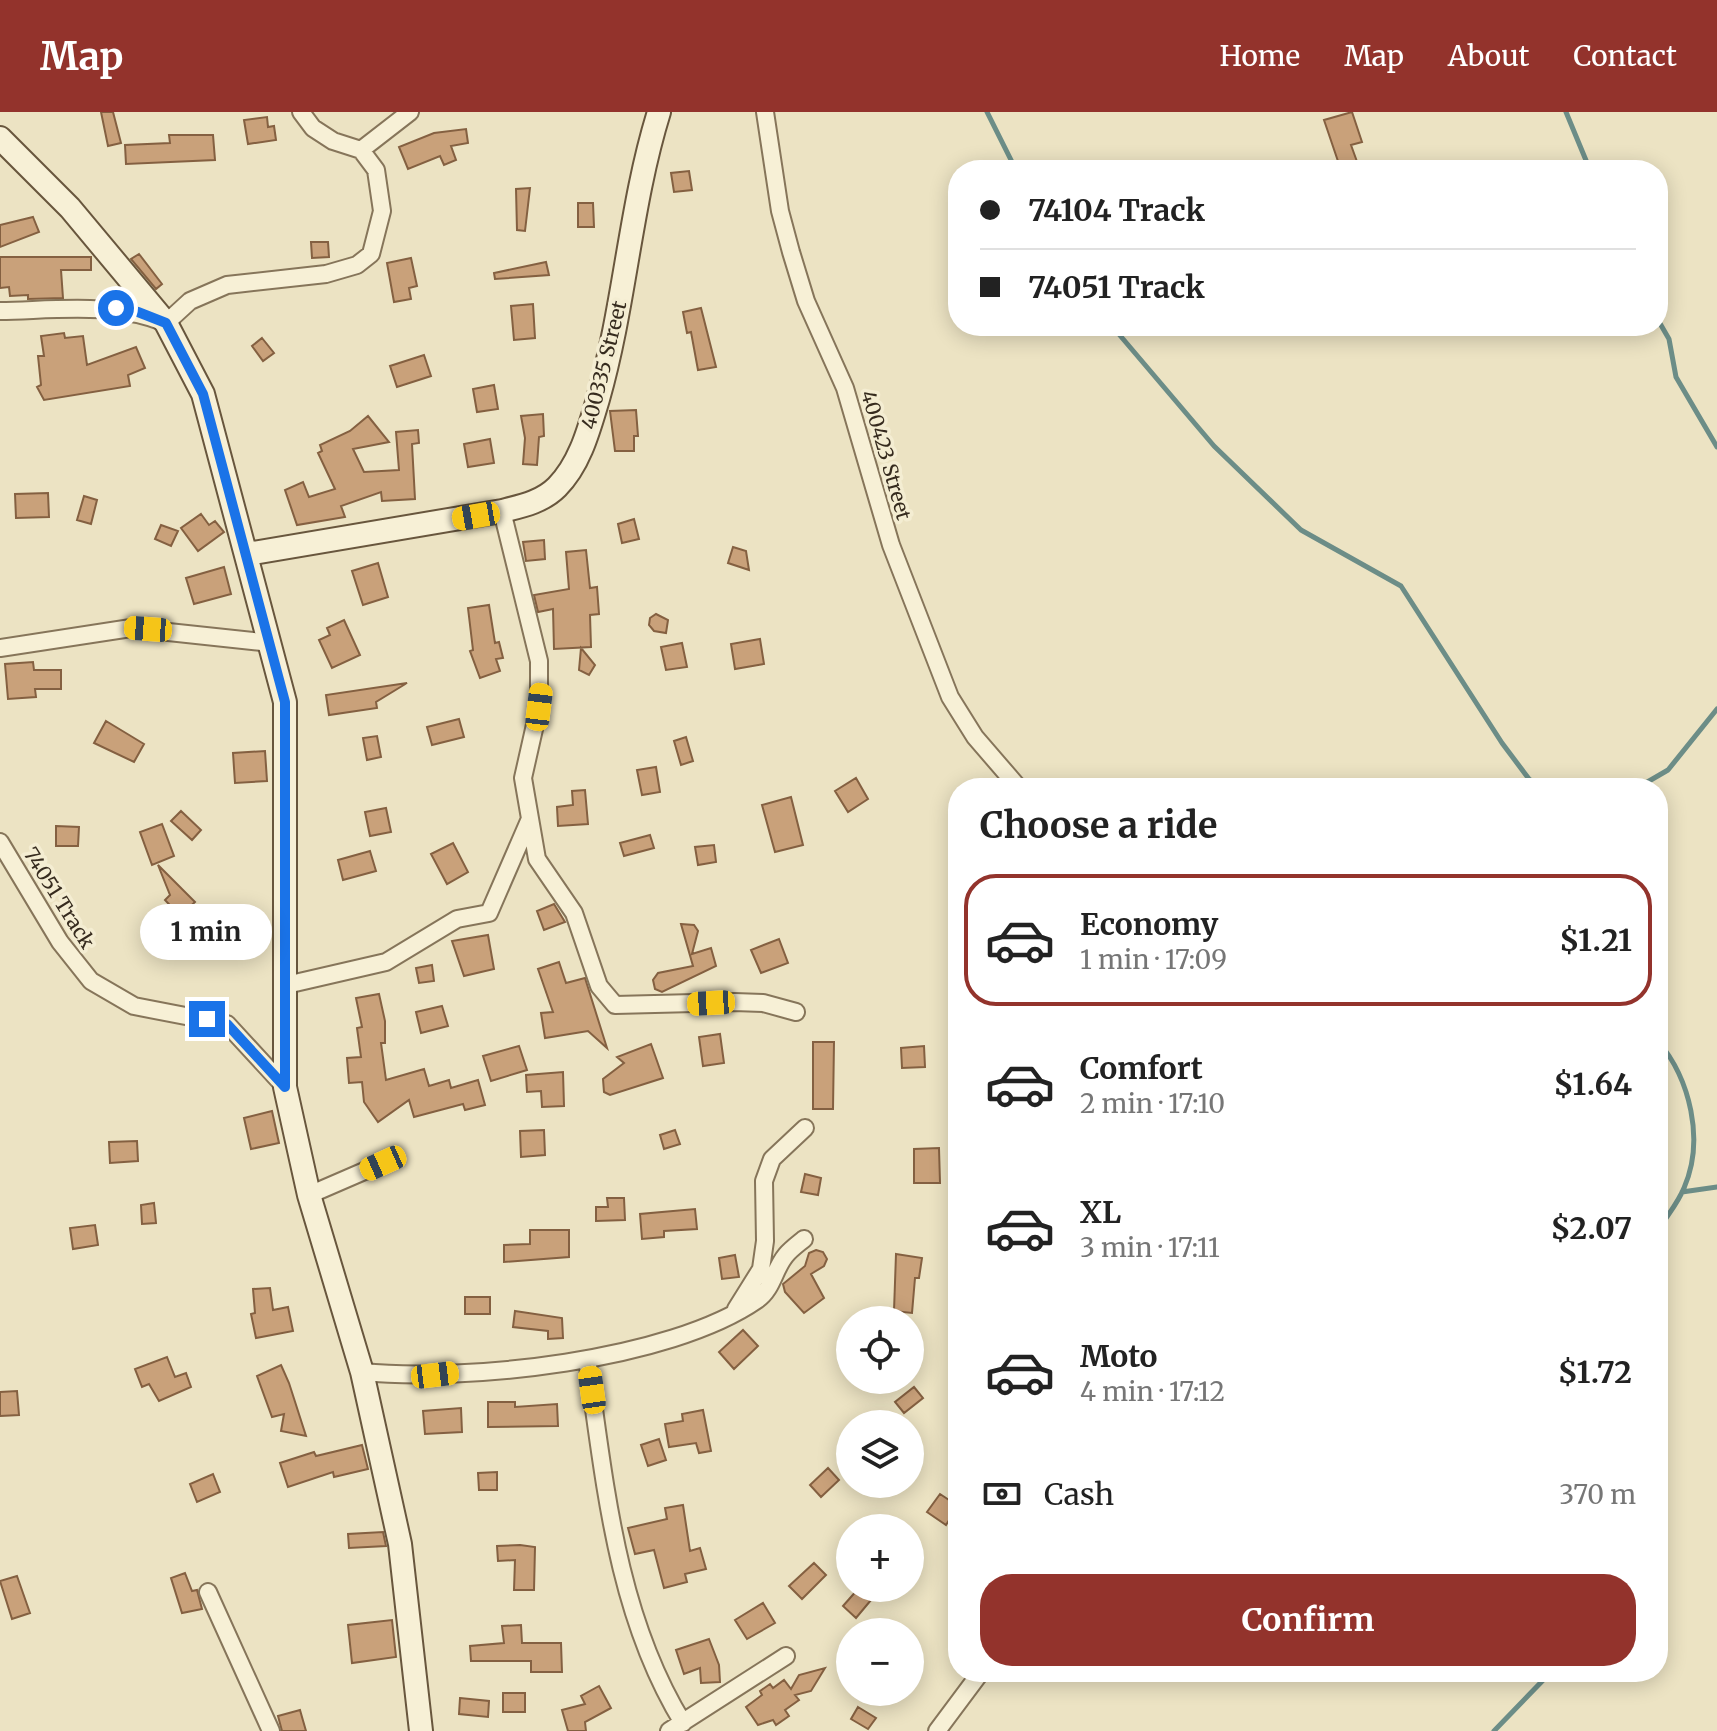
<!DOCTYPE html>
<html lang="en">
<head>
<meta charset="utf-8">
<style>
  body { margin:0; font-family:Merriweather,serif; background:#f6f6f6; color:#222; height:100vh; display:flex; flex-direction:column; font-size:30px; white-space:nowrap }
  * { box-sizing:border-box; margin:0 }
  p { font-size:26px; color:#767676 }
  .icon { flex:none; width:44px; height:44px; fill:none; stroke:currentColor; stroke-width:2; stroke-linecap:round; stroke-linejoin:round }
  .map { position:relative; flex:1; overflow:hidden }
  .drawer { position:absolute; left:948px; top:666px; width:720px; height:904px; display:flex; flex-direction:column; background:#fff; border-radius:32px; box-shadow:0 4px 20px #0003 }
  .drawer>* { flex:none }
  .top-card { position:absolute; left:948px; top:48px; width:720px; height:176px; border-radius:32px; box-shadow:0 4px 20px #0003; display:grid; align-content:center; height:176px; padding:0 32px; background:#fff }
  .fabs { position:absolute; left:836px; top:1194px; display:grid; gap:16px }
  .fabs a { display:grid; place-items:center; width:88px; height:88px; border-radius:50%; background:#fff; box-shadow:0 4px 20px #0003; font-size:40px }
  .end { position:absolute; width:36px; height:36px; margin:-18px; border:10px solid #1a73e8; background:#fff; box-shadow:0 0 0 4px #fff }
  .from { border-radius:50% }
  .bubble { position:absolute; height:56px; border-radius:28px; background:#fff; box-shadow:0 4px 20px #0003; font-size:26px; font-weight:700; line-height:56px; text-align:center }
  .car { position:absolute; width:24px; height:48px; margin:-24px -12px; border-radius:10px; box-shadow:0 0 6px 2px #0007; background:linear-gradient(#f5c518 24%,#345 0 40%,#f5c518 0 76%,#345 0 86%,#f5c518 0) }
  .top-card b { display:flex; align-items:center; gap:28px; height:76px; font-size:30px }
  .top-card b+b { border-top:2px solid #e0e0e0 }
  .top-card i { width:20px; height:20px; background:#222 }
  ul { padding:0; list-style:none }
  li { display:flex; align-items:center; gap:24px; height:132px; margin:0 16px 12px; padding:0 16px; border:4px solid transparent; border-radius:32px }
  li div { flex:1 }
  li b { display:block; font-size:30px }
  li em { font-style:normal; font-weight:700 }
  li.on { border-color:#93332c }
  li>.icon { width:72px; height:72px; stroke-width:1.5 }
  h2 { padding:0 32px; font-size:36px; line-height:96px }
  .pay { display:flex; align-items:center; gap:20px; height:88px; padding:0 32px; font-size:30px }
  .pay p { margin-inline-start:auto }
  .button { display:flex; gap:16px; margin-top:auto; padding:16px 32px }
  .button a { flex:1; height:92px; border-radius:32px; background:#93332c; color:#fff; font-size:32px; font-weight:700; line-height:92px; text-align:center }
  header { display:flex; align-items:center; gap:48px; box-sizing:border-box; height:112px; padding:0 40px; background:#93332c; color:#fff }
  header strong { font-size:38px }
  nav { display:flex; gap:44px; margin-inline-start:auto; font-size:28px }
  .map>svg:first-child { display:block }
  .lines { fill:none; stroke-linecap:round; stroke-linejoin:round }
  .stream { stroke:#6c8d87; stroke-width:5 }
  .building { fill:#c9a17a; stroke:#846041; stroke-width:2 }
  .street-casing { stroke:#86755a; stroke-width:20 }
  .secondary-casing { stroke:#68563d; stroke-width:26 }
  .street { stroke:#f7f0d6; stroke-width:16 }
  .secondary { stroke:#f7f0d6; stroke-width:22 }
  .route { stroke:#1a73e8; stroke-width:10 }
  .labels { text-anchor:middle; stroke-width:7; stroke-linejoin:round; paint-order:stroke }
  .street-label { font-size:20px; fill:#362b1e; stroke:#f4edd2 }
</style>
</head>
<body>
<header>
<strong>Map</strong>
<nav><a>Home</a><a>Map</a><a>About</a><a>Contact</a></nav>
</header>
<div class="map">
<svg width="1717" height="1619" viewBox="0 0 1717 1619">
  <rect width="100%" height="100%" fill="#ece3c3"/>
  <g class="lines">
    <!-- stream -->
    <path class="stream" d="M987 0 1016 58
      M1566 0 1590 58
      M1658 208 1669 227 1676 265 1717 335
      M1112 214 1214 334 1301 418 1401 474 1502 631 1529 667 1542 676
      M1637 676 1668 658 1717 597
      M1658 929C1690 967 1705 1028 1684 1076 1678 1091 1666 1105 1658 1119
      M1682 1080 1717 1075
      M1494 1619 1551 1560"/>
  </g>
  <!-- building -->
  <path class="building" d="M101 0H113L121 31 108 34Z
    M1352 0 1362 30 1351 33 1360 58H1341L1324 8Z
    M267 5 268 15 274 14 276 28 248 32 244 8Z
    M466 17 468 31 451 34 456 48 444 53 440 44 408 57 399 35 434 21Z
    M169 23H213L215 48 126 52 125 33 170 31Z
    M689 59 692 78 674 80 671 61Z
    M530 76 525 119 517 118 516 77Z
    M578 91H593L594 115H578Z
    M33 105 39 120 0 135V113Z
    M311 130H328L329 145 312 146Z
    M139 142 162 172 156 177 131 147Z
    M0 145H91V158H61L63 186 28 187V183L10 184 9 175 0 176Z
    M411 146 417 174 409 176 411 187 394 190 387 151Z
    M546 150 549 163 495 167 494 161Z
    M533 192 535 226 514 228 511 194Z
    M701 196 716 255 698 258 691 220 687 221 683 200Z
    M64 221 65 226 83 224 87 253 136 235 145 256 128 263 130 274 44 288 37 275 41 273 38 244H44L41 224Z
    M262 226 274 241 263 249 252 234Z
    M424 243 431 264 397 275 390 254Z
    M494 273 498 297 477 300 473 277Z
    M636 298 638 324H634V339H615L610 299Z
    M543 302 544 324 539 325 537 353 523 352 525 326 521 304Z
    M368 304 389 330 353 337 364 360 399 358 396 320 418 318 419 331 412 332 415 387 382 389 381 380 341 394 345 405 297 413 285 378 303 370 309 385 335 377 318 341 322 339 320 333 350 319Z
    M490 327 494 351 468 355 464 332Z
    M48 381 49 405 16 406 15 382Z
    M84 384 97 388 91 412 77 408Z
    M201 402 209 413 215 409 224 420 198 439 181 416Z
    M634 407 639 427 622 431 618 412Z
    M161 413 178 419 171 434 155 427Z
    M544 428 545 447 526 449 523 430Z
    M733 435 746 439 749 458 728 451Z
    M586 438 590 476 597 475 599 502 590 503 591 535 554 537 553 497 538 500 534 483 569 477 566 440Z
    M378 451 388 485 363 493 352 459Z
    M224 455 231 482 194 492 186 466Z
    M489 493 495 531 499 530 503 546 496 547 500 559 480 566 470 539 473 538 468 496Z
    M656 502 668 508 666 521 654 519 649 513 650 506Z
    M344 508 360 543 332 556 319 528 330 523 327 516Z
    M760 527 764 552 735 557 731 532Z
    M682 531 687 555 666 558 661 535Z
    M581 536 595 553 589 563 579 558Z
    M33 550 34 558H61V577H35L36 585 8 587 5 552Z
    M407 571 376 590 377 596 329 603 326 583Z
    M459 607 464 625 432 633 427 615Z
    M106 609 144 632 134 650 94 631Z
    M377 624 381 645 367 648 363 626Z
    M686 625 693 649 681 653 674 629Z
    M265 639 267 669 235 671 233 641Z
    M656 655 660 680 642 683 637 658Z
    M856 666 868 687 848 700 835 679Z
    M585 678 588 712 558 714 557 695 573 693 572 679Z
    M791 685 803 733 775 740 762 693Z
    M386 696 391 720 370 724 365 700Z
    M181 699 201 718 192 728 171 709Z
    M162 712 174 744 152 753 140 720Z
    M56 714 79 715 78 734H56Z
    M650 723 654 736 624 744 620 731Z
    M453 731 468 760 447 772 431 742Z
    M714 733 716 750 698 753 695 735Z
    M370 739 376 759 343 768 338 748Z
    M158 753 195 790 180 804 165 788 170 783Z
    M554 792 565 810 544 818 537 799Z
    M681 812 694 813 698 819 692 842 711 836 716 854 662 880 655 877 653 868 658 861 693 854Z
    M257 815 260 840 237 843 234 818Z
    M488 823 494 857 464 864 452 829Z
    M779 827 788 851 761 861 751 838Z
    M559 850 566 871 585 866 607 936 588 919 545 926 541 901 553 900 538 857Z
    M432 853 434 869 419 871 416 856Z
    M379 882 385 909V931H381L386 968 424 957 429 974 449 968 451 976 478 968 485 993 465 998 463 992 414 1005 409 988 378 1010 364 990 362 970 349 971 347 946 361 945 357 916 362 915 356 886Z
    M442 894 448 914 421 921 416 900Z
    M720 922 724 951 703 954 699 925Z
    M813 930H834L833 997H813Z
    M651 932 663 966 610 983 604 980 603 967 624 951 617 945Z
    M519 934 527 958 491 969 483 944Z
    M924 934 925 955 902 956 901 936Z
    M563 960 564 994 542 995 541 979 527 980 526 963Z
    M272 999 279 1031 251 1037 244 1006Z
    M544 1018 545 1043 521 1045 520 1019Z
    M675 1018 680 1032 664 1037 660 1023Z
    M137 1029 138 1049 110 1051 109 1030Z
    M939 1036 940 1071H914V1037Z
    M805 1062 821 1066 818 1083 801 1080Z
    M607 1086H624L625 1108 596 1109V1095H608Z
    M154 1091 156 1111 142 1112 141 1093Z
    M695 1097 697 1117 664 1119V1125L642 1127 640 1102Z
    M95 1113 98 1133 73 1137 70 1116Z
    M530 1118H569V1145L504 1150V1133L530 1132Z
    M816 1138 823 1140 827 1147 824 1154 811 1162 824 1186 804 1201 785 1180 783 1172 805 1154 809 1141Z
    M896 1142 922 1146 919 1166H915L912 1201 894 1199Z
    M735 1143 739 1165 722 1167 719 1146Z
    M270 1176 273 1198 288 1195 293 1219 256 1226 251 1202 255 1201 253 1177Z
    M465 1185H490V1202H465Z
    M515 1199 562 1206 563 1226 548 1227V1219L513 1215Z
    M743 1218 758 1234 734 1257 719 1240Z
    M167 1245 175 1265 186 1261 191 1275 159 1289 149 1272 142 1275 135 1257Z
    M281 1253 289 1271 306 1324 281 1319 284 1302 272 1305 257 1264Z
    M914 1275 923 1286 904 1301 895 1290Z
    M17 1279 19 1303 0 1304V1280Z
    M488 1290H515V1295L557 1292 558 1314 488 1315Z
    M461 1296 462 1320 425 1322 423 1299Z
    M703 1298 711 1339 699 1341 696 1331 669 1335 665 1312 683 1309 682 1302Z
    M659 1327 666 1348 648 1354 641 1333Z
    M362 1333 368 1357 334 1365 333 1360 288 1375 280 1351 314 1340 316 1344Z
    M828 1356 839 1368 821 1385 810 1373Z
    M497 1360V1378H479L478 1361Z
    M213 1362 220 1380 197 1390 190 1372Z
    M940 1382 958 1394 946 1413 927 1400Z
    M683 1393 690 1439 700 1436 706 1457 685 1462 687 1470 664 1476 654 1438 635 1442 628 1416 667 1407 665 1396Z
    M383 1420 386 1434 349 1436 348 1422Z
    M520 1433 535 1435 534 1478H514L515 1448 498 1449 497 1434Z
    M814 1451 826 1463 802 1487 789 1474Z
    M185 1461 192 1479 197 1478 202 1497 182 1501 171 1466Z
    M17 1464 30 1501 12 1507 0 1469Z
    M858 1477 871 1488 856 1506 843 1494Z
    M763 1491 775 1511 747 1527 735 1508Z
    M392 1508 396 1545 352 1551 348 1513Z
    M521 1513 522 1531H561L562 1560H531V1549H471L470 1534 504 1531 502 1514Z
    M709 1527 719 1553 720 1570 701 1571 700 1556 684 1562 676 1538Z
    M825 1556 811 1579 795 1583 799 1588 785 1598 789 1604 776 1613 773 1608 758 1613 746 1595 762 1583 760 1579 770 1572 773 1576 784 1568 791 1577 799 1563Z
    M599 1574 611 1596 585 1610 586 1619H568L562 1598 585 1592 581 1584Z
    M503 1581H525V1600H503Z
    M460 1586 489 1589 488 1605 459 1602Z
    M858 1595 876 1606 868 1617 851 1607Z
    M300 1598 306 1619H282L278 1604Z"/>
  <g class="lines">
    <defs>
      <path id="street" d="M765 0 780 99 791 140 806 189 845 276 891 433 950 585 975 625 1019 676
        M361 38 410 0
        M0 199C56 198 114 190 166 211L190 189 227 173 326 162 357 153 371 142 382 99 376 58 361 38 333 29 313 16 301 0
        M502 399 539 549V595L523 666 537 747 574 801 599 874 615 893 734 890 763 891 796 900
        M0 536 131 516 271 531
        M0 730 60 830 91 869 134 894 227 912 285 975
        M282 874 386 850 457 807 489 801 529 709
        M309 1083 383 1051
        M736 1197 761 1157 765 1129 764 1069 772 1047 805 1016
        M587 1247C605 1371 616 1502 683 1611
        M362 1260C467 1270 669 1249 757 1188 773 1177 774 1157 786 1143 791 1137 798 1132 804 1127
        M208 1480 271 1619
        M669 1619 786 1544
        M937 1619 981 1560"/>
      <path id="secondary" d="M0 26 70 96 166 211 203 282 285 590V975L309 1083 362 1260 400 1432 421 1619
        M247 442 502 399C522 394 542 390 557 375 580 352 589 317 598 287 625 193 630 93 659 0"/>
    </defs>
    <!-- street casing -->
    <use href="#street" class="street-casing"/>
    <!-- secondary casing -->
    <use href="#secondary" class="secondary-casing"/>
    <!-- street -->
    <use href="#street" class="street"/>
    <!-- secondary -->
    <use href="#secondary" class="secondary"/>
  </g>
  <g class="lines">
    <!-- route -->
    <path class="route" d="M116 196 138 200 166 211 203 282 285 590V975L227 912 207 907"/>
  </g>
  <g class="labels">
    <!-- street labels -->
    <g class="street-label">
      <text transform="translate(604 253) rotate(-76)" y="7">400335 Street</text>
      <text transform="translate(886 343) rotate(74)" y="7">400423 Street</text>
      <text transform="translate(59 786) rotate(58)" y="7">74051 Track</text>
    </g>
  </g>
</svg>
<div class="fabs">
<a><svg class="icon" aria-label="locate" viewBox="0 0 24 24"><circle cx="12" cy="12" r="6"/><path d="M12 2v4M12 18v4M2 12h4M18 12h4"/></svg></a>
<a><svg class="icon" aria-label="layers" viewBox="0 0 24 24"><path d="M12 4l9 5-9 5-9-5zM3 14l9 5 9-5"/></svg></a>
<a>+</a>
<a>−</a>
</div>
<i class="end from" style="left:116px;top:196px"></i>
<i class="end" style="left:207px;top:907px"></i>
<div class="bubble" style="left:140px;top:792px;width:132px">1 min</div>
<i class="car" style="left:476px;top:404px;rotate:260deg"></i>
<i class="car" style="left:148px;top:517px;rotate:274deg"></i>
<i class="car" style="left:539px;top:595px;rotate:7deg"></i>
<i class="car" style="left:711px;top:891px;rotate:267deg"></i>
<i class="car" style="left:383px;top:1051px;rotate:246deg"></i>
<i class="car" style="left:435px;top:1263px;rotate:83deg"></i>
<i class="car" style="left:592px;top:1278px;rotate:352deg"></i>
<div class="top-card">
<b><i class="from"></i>74104 Track</b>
<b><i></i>74051 Track</b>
</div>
<section class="drawer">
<h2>Choose a ride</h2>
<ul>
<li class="on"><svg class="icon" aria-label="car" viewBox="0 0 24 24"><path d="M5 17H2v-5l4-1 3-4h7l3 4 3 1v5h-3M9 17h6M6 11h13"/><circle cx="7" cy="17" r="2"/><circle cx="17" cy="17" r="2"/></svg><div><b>Economy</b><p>1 min · 17:09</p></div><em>$1.21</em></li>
<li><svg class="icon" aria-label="car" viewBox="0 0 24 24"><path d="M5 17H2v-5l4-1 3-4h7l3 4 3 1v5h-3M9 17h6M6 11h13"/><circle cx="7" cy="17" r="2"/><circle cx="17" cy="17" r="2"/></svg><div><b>Comfort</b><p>2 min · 17:10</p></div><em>$1.64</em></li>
<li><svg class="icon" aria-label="car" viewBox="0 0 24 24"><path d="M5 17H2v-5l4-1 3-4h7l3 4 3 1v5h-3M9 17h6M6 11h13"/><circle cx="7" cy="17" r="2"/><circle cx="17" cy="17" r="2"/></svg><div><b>XL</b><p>3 min · 17:11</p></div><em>$2.07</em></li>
<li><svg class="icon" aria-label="car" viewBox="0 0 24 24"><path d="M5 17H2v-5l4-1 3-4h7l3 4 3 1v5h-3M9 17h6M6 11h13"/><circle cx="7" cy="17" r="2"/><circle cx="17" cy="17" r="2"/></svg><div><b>Moto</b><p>4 min · 17:12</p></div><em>$1.72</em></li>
</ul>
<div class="pay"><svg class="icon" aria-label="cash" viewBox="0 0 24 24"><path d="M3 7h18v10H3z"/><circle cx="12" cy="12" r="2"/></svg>Cash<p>370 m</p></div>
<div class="button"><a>Confirm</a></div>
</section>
</div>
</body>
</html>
